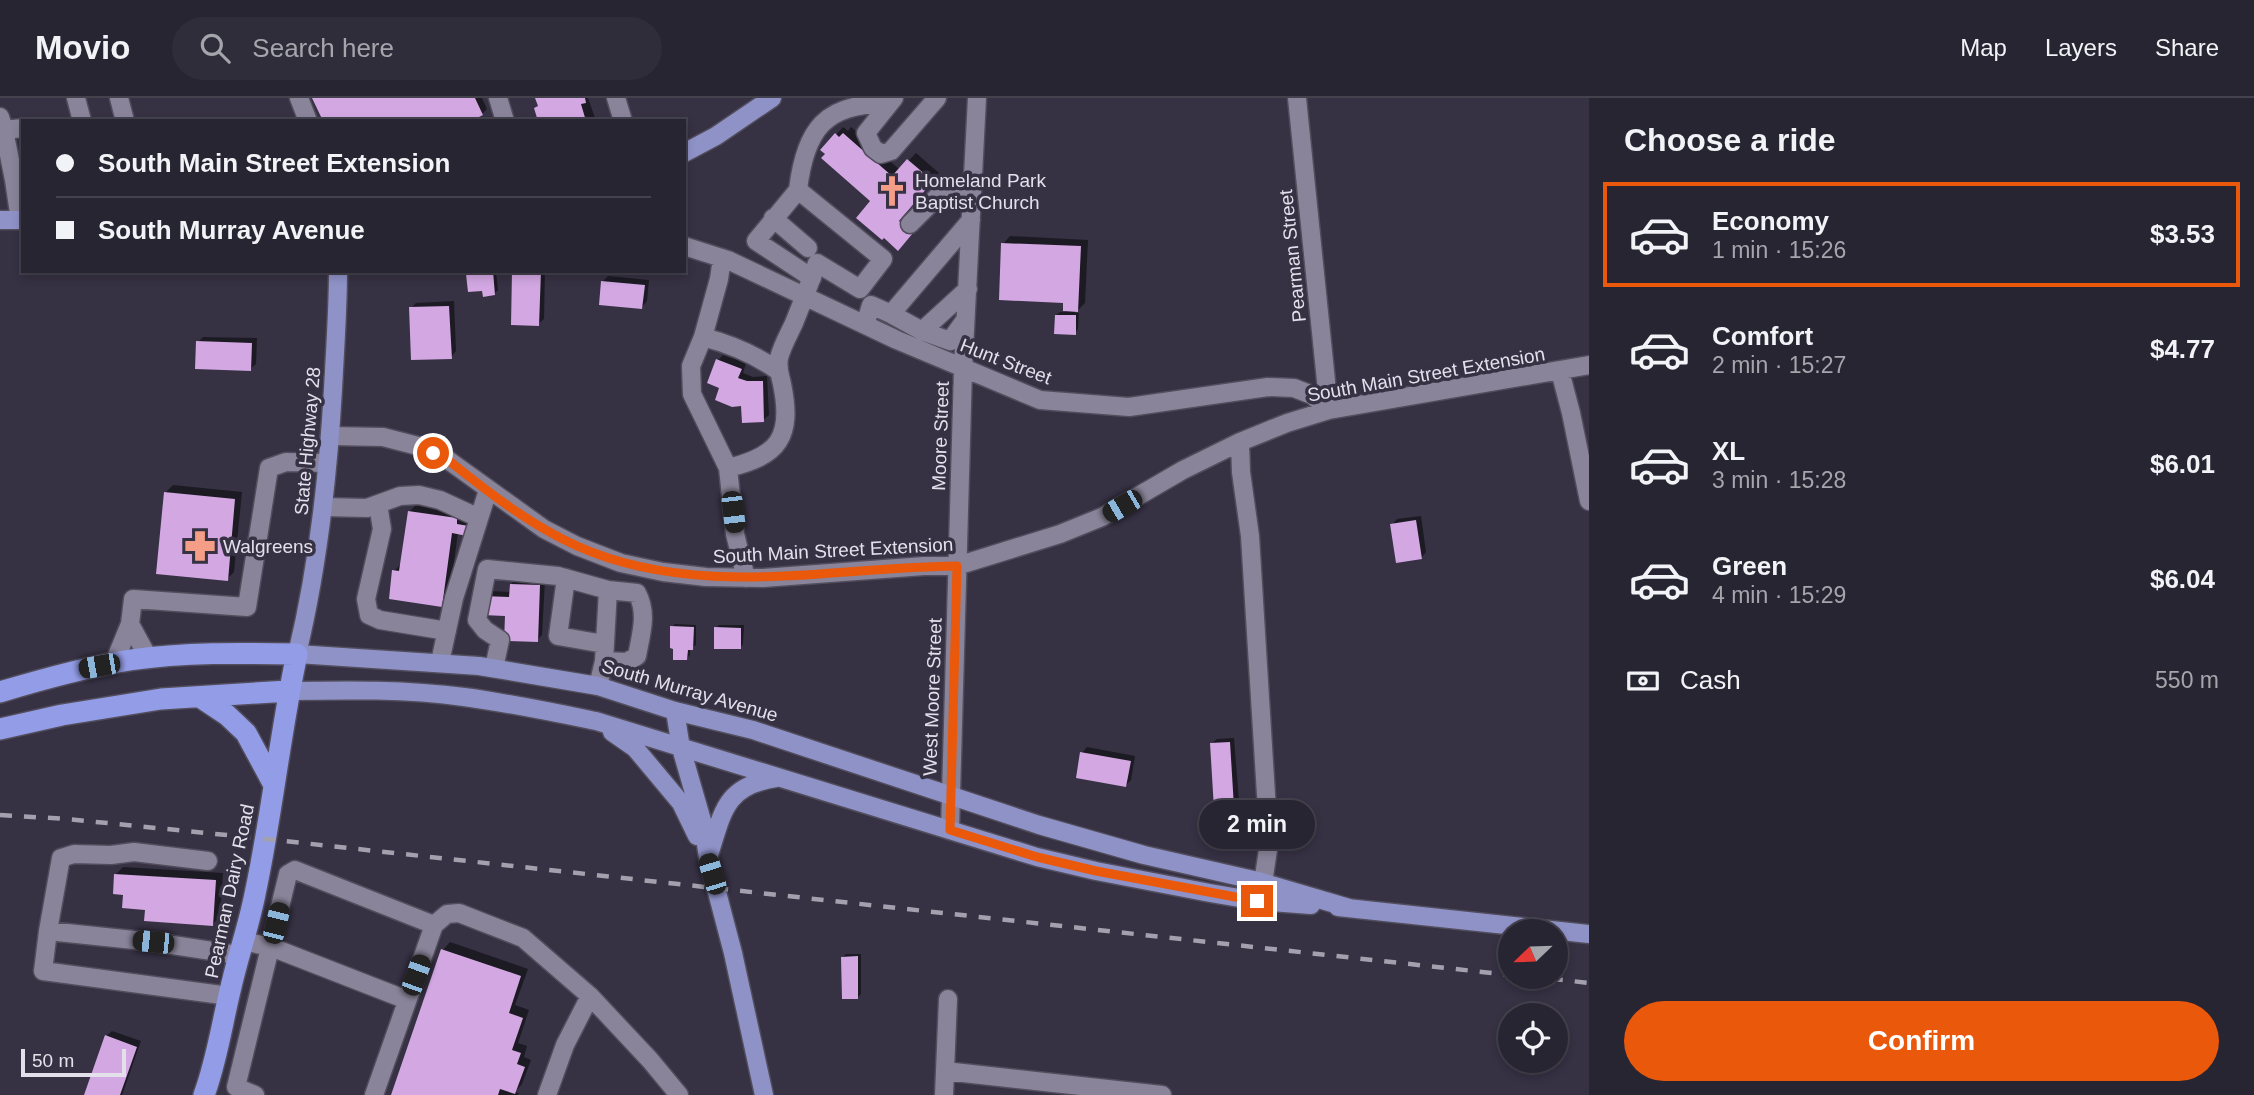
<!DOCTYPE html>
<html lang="en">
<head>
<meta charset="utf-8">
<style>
  body { margin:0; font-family:Helvetica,sans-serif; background:#302d3a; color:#f1f3f6; height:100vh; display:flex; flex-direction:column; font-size:26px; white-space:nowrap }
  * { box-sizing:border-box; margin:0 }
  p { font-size:23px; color:#a5a5ac }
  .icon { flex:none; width:38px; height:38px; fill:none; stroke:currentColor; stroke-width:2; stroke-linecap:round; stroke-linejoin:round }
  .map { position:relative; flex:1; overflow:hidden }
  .sheet { display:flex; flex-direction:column; background:#282532; width:665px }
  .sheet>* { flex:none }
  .top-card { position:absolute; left:21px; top:21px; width:665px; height:154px; border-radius:0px; box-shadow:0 4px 10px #0003,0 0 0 2px #44424d; display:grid; align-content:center; height:154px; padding:0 35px; background:#282532 }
  .needle { width:46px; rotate:247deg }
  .buttons { position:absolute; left:1498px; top:821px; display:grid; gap:14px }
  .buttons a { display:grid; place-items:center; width:70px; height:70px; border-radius:50%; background:#282532; box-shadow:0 4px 10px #0003,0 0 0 2px #44424d; font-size:35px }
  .scale { position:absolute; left:21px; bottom:18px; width:105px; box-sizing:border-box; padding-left:7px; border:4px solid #e3e0ec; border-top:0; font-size:19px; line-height:24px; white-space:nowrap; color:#e3e0ec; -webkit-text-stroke:5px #363143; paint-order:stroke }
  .end { position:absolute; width:32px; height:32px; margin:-16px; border:9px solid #ea580c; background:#fff; box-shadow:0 0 0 4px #fff }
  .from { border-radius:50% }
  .bubble { position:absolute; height:49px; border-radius:24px; background:#282532; box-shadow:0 4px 10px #0003,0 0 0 2px #44424d; font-size:23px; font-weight:700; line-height:49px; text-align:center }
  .car { position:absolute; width:21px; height:42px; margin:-21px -10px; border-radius:9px; box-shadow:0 0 5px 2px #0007; background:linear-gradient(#222 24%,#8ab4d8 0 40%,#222 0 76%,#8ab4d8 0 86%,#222 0) }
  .top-card b { display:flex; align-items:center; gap:24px; height:66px; font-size:26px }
  .top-card b+b { border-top:2px solid #44424d }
  .top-card i { width:18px; height:18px; background:#f1f3f6 }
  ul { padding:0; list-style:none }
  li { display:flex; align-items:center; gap:21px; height:105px; margin:0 14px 10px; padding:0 21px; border:4px solid transparent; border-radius:0px }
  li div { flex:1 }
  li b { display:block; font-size:26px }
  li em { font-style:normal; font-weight:700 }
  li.selected { border-color:#ea580c }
  li>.icon { width:63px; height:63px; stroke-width:1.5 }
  h2 { padding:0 35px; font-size:32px; line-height:84px }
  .pay { display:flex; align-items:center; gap:18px; height:77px; padding:0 35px; font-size:26px }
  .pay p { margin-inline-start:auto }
  .cta { display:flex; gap:14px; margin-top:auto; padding:14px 35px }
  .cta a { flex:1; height:80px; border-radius:42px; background:#ea580c; color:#fff; font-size:28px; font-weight:700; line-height:80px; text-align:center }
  header { display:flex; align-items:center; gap:42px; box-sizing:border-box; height:98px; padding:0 35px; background:#282532; border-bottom:2px solid #44424d }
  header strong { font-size:33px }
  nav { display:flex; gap:38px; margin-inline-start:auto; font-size:24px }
  .search { width:490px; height:63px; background:#302d3a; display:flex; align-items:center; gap:18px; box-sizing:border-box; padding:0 24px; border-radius:38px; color:#a5a5ac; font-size:26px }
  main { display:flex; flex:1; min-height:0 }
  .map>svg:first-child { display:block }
  .shadow { fill:#0007 }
  .building { fill:#d2a7e2 }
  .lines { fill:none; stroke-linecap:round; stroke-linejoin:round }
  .minor-casing { stroke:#514d5c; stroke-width:21 }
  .major-casing { stroke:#514d5c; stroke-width:21 }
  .highway-casing { stroke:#514d5c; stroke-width:24 }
  .minor { stroke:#898499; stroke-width:18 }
  .major { stroke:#8f92c7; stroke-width:18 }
  .highway { stroke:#939ce6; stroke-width:21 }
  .rail { stroke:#a4a1af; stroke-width:4.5; stroke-dasharray:12 12; stroke-linecap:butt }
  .route { stroke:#ea580c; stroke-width:9 }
  .labels { text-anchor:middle; stroke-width:7; stroke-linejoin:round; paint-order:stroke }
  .poi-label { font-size:19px; fill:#e3e0ec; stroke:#363143; text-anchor:start }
  .street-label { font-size:19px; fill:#e3e0ec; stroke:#363143 }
</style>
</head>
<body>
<header>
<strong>Movio</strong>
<div class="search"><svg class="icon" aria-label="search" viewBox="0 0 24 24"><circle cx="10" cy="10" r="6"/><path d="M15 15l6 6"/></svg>Search here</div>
<nav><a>Map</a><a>Layers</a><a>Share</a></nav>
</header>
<main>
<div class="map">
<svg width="1589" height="997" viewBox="0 0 1589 997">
  <rect width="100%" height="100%" fill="#363143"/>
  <!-- shadow -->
  <path class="shadow" d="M314 0H482L487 11 482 16Z
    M537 0H588L595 20 592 23H546L536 10 539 7Z
    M843 29 848 33 851 29 900 72 916 55 939 75 905 115 919 127 905 143 873 103 823 52Z
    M1010 138 1088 142 1085 205 1075 215H1079L1078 231 1075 235 1056 217 1060 214H1065V203L1003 146Z
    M471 173H496L498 192 494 196 484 191 468 176Z
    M514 173H545L544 221 538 226Z
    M608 178 649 182 647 203 642 209 602 184Z
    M454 203 456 253 451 259 411 210 416 205Z
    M203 239 257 240 256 266 250 271 198 244Z
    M723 257 746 265 743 275 753 279 767 278 769 317 763 322 722 289 718 262Z
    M173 387 242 394 234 474 227 481 165 395Z
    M417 406 464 413 474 428 458 435 449 499 442 507 394 473 402 465 409 414Z
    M1421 418 1426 454 1421 460 1392 427 1397 421Z
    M517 481 545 482 542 537 537 542 507 516 484 515 490 493 511 494V486Z
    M675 526 696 527V547L690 550V557L687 560 672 529Z
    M719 527H744L743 546 740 550 716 530Z
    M1234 640 1239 702 1234 708 1211 646 1217 641Z
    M1087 649 1135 658 1131 682 1126 687 1082 655Z
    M123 769 223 775 220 818 213 826 125 795 115 777Z
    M450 844 528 871 515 907 529 912 518 945 527 948 524 959 531 962 522 986 515 994 519 995 518 997H393L443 852Z
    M846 856H861V896L858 899 843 859Z
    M112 933 141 943 122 997H86L106 938Z"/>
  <!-- building -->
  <path class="building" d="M312 0H475L483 17 471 23H323Z
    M535 0H585L586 5 581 6 586 23H544L542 19 537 20 534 10 538 8Z
    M835 35 839 39 843 35 892 78 907 61 933 83 899 123 913 135 898 153 884 140 882 142 856 120 870 103 821 60 825 56 820 52Z
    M1001 145 1081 148 1078 214 1063 213V205L999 202Z
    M493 173 495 197 483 199 482 193 468 194 466 176Z
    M512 173H541L539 228 511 227Z
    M601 183 645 187 642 211 599 207Z
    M449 208 452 261 411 262 409 209Z
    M1055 217H1076V237L1054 236Z
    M196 243 252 245 251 273 195 271Z
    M716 261 742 271 738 280 747 283H763L764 324 742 325 741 308 732 309 715 302 719 290 707 285Z
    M164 394 235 401 228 483 156 476Z
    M408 413 457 420V426L469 428 467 438 452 435 442 509 389 501 392 472 399 473Z
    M1416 422 1422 461 1396 465 1390 426Z
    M510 486 540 487 538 544 504 543 505 518 482 517 483 498 509 499Z
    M670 528 694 529 693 552H688L687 562H673V551L670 550Z
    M714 529 741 530V551H714Z
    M1230 644 1234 709 1214 711 1210 645Z
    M1080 654 1131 663 1126 689 1076 680Z
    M114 776 216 782 213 828 144 823 145 812 122 810 123 797 113 796Z
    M441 851 521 878 509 915 523 920 512 952 521 955 517 966 525 969 515 996 500 991 498 997H391Z
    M858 858V901H842L841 859Z
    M105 937 137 949 120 997H84Z"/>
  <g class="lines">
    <defs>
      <path id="minor" d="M76 0 82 23
        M119 0 125 23
        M299 0 308 23
        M498 0 505 23
        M616 0 623 23
        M894 0 866 35 873 50 881 56 891 53 937 0
        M1297 0 1329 312
        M0 19 4 32 23 30
        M0 33 4 32 14 82H23
        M14 82 20 122
        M798 92C805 32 825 4 889 6
        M773 120 808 150
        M910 126 940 96 973 86
        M684 148 728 162 897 242 1040 302 1129 309 1268 289 1294 290 1312 297 1329 312
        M722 160 719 181 703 239 691 268 692 296 728 370 735 436 746 480
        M891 216 922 233 968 191
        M865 227 871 207 891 216 971 122
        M922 233 950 243 965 222
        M703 239C730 246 754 256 777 272
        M1560 273 1571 315 1589 403
        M330 338 383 339 418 348 448 362 544 431 577 448 621 465 663 474 706 479 763 480 924 468H957L1060 436 1102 419 1183 372 1240 344 1287 325 1329 312 1589 267
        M1240 344 1241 374 1250 438 1269 745 1263 785
        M728 370C779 358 793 339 782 286 780 276 777 271 779 260 782 248 789 236 794 225 802 205 810 185 817 165L860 191 883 161 798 92 756 143 812 180
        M378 406 382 431 366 501 369 517 380 522 447 533
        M323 409 367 410 400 398 419 397 440 402 479 420
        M566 480 558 538 604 546
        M130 526 133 501 247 509 269 370 286 364 327 365
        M440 564 454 500 488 392
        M114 565 130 526 149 561
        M494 570 500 542 485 532 477 522 487 471 558 478 608 492
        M598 588 604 563 608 492 637 495C648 515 641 536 637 558L627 564 604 563
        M950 732 963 271 977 0
        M434 827 447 816 459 815 523 840 590 898 650 962 679 997
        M48 833 61 760 74 756 111 757 134 754 208 763
        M242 843 271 849 407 902
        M229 898 43 873 48 833 153 844 238 857
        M945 973 948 901
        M255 997 236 989 288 776 295 772 434 827 374 997
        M547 997 565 947 590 898
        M944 997 945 973 1162 997"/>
      <path id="major" d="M684 55 716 38 772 0
        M0 122H23
        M338 173C338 212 335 252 333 291 328 380 318 469 297 556L479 568 598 588 675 613 753 632 1039 727 1144 757 1258 783 1349 810
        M288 593C347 592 406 591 464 599 509 605 552 614 596 623L1037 759 1096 773 1210 795 1257 803 1311 807
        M675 613 681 650 703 726 708 760 733 855 764 997
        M612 634 635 650 681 705 697 738
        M709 757C723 713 725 688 776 680
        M1338 809 1589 836"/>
      <path id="highway" d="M0 594C43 581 86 569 130 562 185 554 241 555 297 556 280 635 272 717 255 796 249 827 238 858 231 889 222 925 217 962 204 997
        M200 599 227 617 246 635 274 687
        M0 631 62 617 161 601 288 593"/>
    </defs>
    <!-- minor casing -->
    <use href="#minor" class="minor-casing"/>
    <!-- major casing -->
    <use href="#major" class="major-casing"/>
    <!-- highway casing -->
    <use href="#highway" class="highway-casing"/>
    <!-- minor -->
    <use href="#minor" class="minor"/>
    <!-- major -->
    <use href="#major" class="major"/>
    <!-- highway -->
    <use href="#highway" class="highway"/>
    <!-- rail -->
    <path class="rail" d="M0 717 67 721 266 741 1510 877
      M1527 878 1589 885"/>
  </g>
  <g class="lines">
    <!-- route -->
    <path class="route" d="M433 355 448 362C488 394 530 427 577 448 698 502 830 469 957 468L950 732 1037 759 1096 773 1257 803"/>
  </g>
  <!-- icons -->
  <defs>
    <symbol id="church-bare" viewBox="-9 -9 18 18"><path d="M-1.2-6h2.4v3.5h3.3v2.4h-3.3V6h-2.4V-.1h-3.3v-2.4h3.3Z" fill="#f49e88" stroke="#363143" stroke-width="2.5" paint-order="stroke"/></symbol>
    <symbol id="pharmacy-bare" viewBox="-9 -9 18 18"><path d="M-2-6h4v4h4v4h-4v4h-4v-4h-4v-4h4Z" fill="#f49e88" stroke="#363143" stroke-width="2.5" paint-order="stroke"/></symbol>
  </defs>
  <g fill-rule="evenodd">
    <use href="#church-bare" x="870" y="71" width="44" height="44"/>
    <use href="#pharmacy-bare" x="178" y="426" width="44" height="44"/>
  </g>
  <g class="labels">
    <!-- poi labels -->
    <g class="poi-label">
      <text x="915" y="89">Homeland Park<tspan x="915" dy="22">Baptist Church</tspan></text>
      <text x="223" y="455">Walgreens</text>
    </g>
    <!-- street labels -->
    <g class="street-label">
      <text transform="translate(1292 158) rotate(-96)" y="7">Pearman Street</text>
      <text transform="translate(1006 263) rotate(21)" y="7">Hunt Street</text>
      <text transform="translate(1426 276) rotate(-10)" y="7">South Main Street Extension</text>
      <text transform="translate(940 338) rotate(-88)" y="7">Moore Street</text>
      <text transform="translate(307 343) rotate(-85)" y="7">State Highway 28</text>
      <text transform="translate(833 452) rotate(-3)" y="7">South Main Street Extension</text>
      <text transform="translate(690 592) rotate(16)" y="7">South Murray Avenue</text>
      <text transform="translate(932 599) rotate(-88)" y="7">West Moore Street</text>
      <text transform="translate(229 793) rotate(-78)" y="7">Pearman Dairy Road</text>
    </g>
  </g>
</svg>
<div class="buttons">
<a><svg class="needle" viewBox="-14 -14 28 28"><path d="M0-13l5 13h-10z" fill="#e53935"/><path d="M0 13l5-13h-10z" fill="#a5a5ac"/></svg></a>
<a><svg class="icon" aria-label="locate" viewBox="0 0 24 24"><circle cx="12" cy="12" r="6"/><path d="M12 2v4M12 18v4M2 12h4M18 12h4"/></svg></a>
</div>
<div class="scale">50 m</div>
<i class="end from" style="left:433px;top:355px"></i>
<i class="end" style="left:1257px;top:803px"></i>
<div class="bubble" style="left:1199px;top:702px;width:116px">2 min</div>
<i class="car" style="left:1122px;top:408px;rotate:240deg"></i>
<i class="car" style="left:733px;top:414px;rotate:173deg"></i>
<i class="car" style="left:99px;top:568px;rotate:260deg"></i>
<i class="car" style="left:712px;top:776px;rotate:343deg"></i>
<i class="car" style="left:276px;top:825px;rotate:14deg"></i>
<i class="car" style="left:153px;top:844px;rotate:276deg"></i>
<i class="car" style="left:416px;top:877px;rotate:20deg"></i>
<div class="top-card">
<b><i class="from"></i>South Main Street Extension</b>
<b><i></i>South Murray Avenue</b>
</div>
</div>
<section class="sheet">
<h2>Choose a ride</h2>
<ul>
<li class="selected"><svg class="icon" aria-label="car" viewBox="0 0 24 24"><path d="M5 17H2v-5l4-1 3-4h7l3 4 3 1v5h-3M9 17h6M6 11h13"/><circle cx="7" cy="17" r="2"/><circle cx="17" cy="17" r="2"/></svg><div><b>Economy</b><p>1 min · 15:26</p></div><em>$3.53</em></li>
<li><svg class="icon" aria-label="car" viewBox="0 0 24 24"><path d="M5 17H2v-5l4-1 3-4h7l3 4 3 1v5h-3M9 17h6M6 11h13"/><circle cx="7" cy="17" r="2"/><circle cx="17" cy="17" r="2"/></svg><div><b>Comfort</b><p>2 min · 15:27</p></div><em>$4.77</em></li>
<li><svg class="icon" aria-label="car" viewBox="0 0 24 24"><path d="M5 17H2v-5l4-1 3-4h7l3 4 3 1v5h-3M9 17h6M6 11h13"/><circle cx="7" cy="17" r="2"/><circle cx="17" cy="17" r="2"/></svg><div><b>XL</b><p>3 min · 15:28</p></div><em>$6.01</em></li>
<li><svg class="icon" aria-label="car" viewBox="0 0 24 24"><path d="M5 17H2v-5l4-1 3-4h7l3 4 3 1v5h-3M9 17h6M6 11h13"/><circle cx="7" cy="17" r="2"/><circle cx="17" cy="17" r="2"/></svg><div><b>Green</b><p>4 min · 15:29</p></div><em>$6.04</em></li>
</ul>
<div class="pay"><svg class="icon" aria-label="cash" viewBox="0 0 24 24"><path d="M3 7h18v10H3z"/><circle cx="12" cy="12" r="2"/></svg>Cash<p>550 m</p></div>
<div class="cta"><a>Confirm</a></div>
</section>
</main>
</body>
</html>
